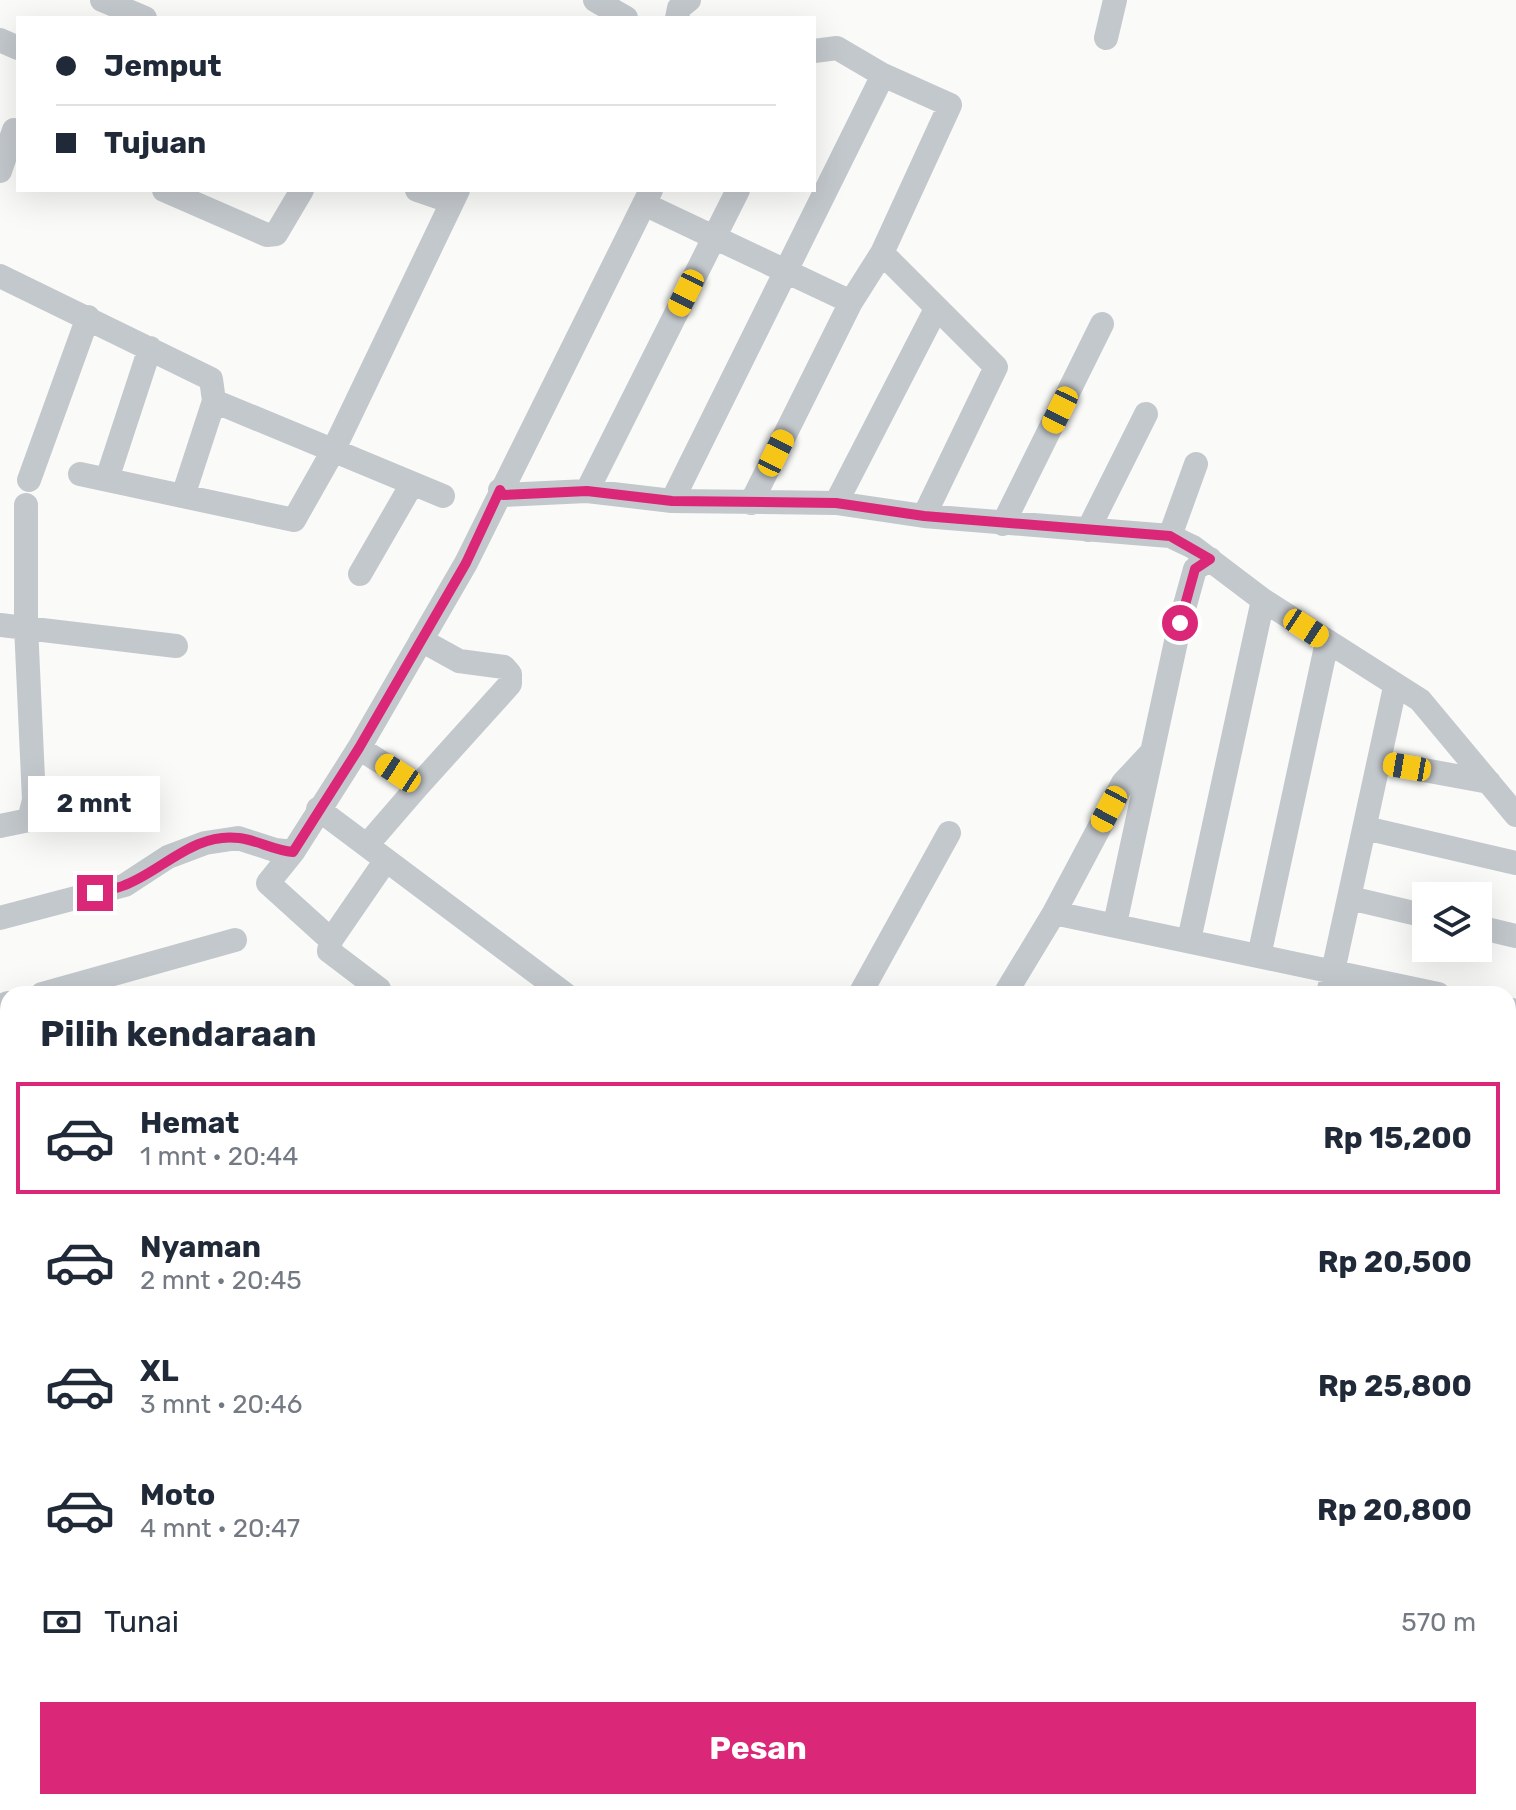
<!DOCTYPE html>
<html lang="id">
<head>
<meta charset="utf-8">
<style>
  body { margin:0; font-family:Rubik,sans-serif; background:#f2f2f3; color:#1f2937; height:100vh; display:flex; flex-direction:column; font-size:30px; white-space:nowrap }
  * { box-sizing:border-box; margin:0 }
  p { font-size:26px; color:#747a83 }
  .icon { flex:none; width:44px; height:44px; fill:none; stroke:currentColor; stroke-width:2; stroke-linecap:round; stroke-linejoin:round }
  .map { position:relative; flex:1; overflow:hidden }
  .drawer { position:absolute; left:0px; top:986px; width:1516px; height:824px; display:flex; flex-direction:column; background:#fff; border-radius:24px 24px 0 0; box-shadow:0 8px 32px #0002 }
  .drawer>* { flex:none }
  .guide { position:absolute; left:16px; top:16px; width:800px; height:176px; border-radius:0px; box-shadow:0 8px 32px #0002; display:grid; align-content:center; height:176px; padding:0 40px; background:#fff }
  .fabs { position:absolute; left:1412px; top:882px; display:grid; gap:16px }
  .fabs a { display:grid; place-items:center; width:80px; height:80px; border-radius:0px; background:#fff; box-shadow:0 8px 32px #0002; font-size:40px }
  .end { position:absolute; width:36px; height:36px; margin:-18px; border:10px solid #db2777; background:#fff; box-shadow:0 0 0 4px #fff }
  .from { border-radius:50% }
  .bubble { position:absolute; height:56px; border-radius:0px; background:#fff; box-shadow:0 8px 32px #0002; font-size:26px; font-weight:700; line-height:56px; text-align:center }
  .car { position:absolute; width:24px; height:48px; margin:-24px -12px; border-radius:10px; box-shadow:0 0 6px 2px #0007; background:linear-gradient(#f5c518 24%,#345 0 40%,#f5c518 0 76%,#345 0 86%,#f5c518 0) }
  .guide b { display:flex; align-items:center; gap:28px; height:76px; font-size:30px }
  .guide b+b { border-top:2px solid #e0e1e3 }
  .guide i { width:20px; height:20px; background:#1f2937 }
  ul { padding:0; list-style:none }
  li { display:flex; align-items:center; gap:24px; height:112px; margin:0 16px 12px; padding:0 24px; border:4px solid transparent; border-radius:0px }
  li div { flex:1 }
  li b { display:block; font-size:30px }
  li em { font-style:normal; font-weight:700 }
  li.selected { border-color:#db2777 }
  li>.icon { width:72px; height:72px; stroke-width:1.5 }
  h2 { padding:0 40px; font-size:36px; line-height:96px }
  .pay { display:flex; align-items:center; gap:20px; height:88px; padding:0 40px; font-size:30px }
  .pay p { margin-inline-start:auto }
  .cta { display:flex; gap:16px; margin-top:auto; padding:16px 40px }
  .cta a { flex:1; height:92px; border-radius:0px; background:#db2777; color:#fff; font-size:32px; font-weight:700; line-height:92px; text-align:center }
  .map>svg:first-child { display:block }
  .lines { fill:none; stroke-linecap:round; stroke-linejoin:round }
  .minor { stroke:#c3c8cc; stroke-width:24 }
  .route { stroke:#db2777; stroke-width:10 }
</style>
</head>
<body>
<div class="map">
<svg width="1516" height="1810" viewBox="0 0 1516 1810">
  <rect width="100%" height="100%" fill="#fafaf8"/>
  <g class="lines">
    <!-- minor -->
    <path class="minor" d="M102 0 145 18
      M595 0 626 18
      M677 18 679 8 689 0
      M1106 38 1115 0
      M0 40 18 48
      M0 171 14 130
      M164 190 267 235 276 234 302 190
      M417 190 452 202
      M644 204 851 302
      M882 253 996 367 924 516
      M0 276 211 379 214 401 443 496
      M80 474 294 520 333 451 458 190
      M107 479 150 348
      M29 480 88 317
      M500 490 503 495 587 491 672 501 836 503 924 516 1170 536 1193 547 1263 600 1420 700 1516 815
      M587 491 738 190
      M183 496 214 401
      M672 501 883 75
      M751 503 851 302 882 253 950 105 883 75 837 48 814 51
      M836 503 936 309
      M1003 524 1102 324
      M1088 530 1146 414
      M1170 536 1196 464
      M360 574 412 484
      M0 625 176 646
      M359 748 418 786 367 845
      M1380 762 1489 782
      M418 786 510 684V674L504 667 459 661 421 640
      M318 809 565 994
      M0 826 29 820 34 800 26 626V505
      M1365 828 1516 863
      M386 860 331 940 268 883 293 852 359 748 466 563 651 190
      M1350 898 1426 916
      M1054 913 1438 994
      M0 918 125 885 168 857 205 843 238 838 275 850 293 852
      M1115 924 1180 623 1195 569 1210 559
      M1478 927 1516 936
      M331 940 329 951 379 989
      M1189 940 1263 600
      M1259 956 1327 642
      M42 994 235 940
      M860 994 949 833
      M1005 994 1054 913 1123 783 1151 753
      M1328 994 1395 687
      M0 1006 8 1003
      M1508 1009 1516 1011
      M1508 1267 1516 1269
      M0 1384 8 1383
      M1508 1397 1516 1360
      M1508 1442 1516 1444
      M0 1488 8 1491
      M0 1552 8 1528
      M1508 1709 1516 1710
      M0 1720 8 1724
      M245 1802 258 1810
      M465 1802 477 1810
      M860 1802 874 1810
      M394 1810 398 1802
      M519 1810 523 1802
      M609 1810 612 1802
      M704 1810 708 1802
      M789 1810 793 1802
      M937 1810 940 1802
      M1238 1810 1240 1802
      M1325 1810 1327 1802
      M1416 1810 1418 1802
      M1508 1810 1516 1773"/>
  </g>
  <g class="lines">
    <!-- route -->
    <path class="route" d="M95 893C105 890 116 889 125 885 162 871 194 832 239 838 257 840 273 850 293 852L359 748 466 563 500 490 503 495 587 491 672 501 836 503 924 516 1170 536 1210 559 1195 569 1180 623"/>
  </g>
</svg>
<div class="fabs">
<a><svg class="icon" aria-label="layers" viewBox="0 0 24 24"><path d="M12 4l9 5-9 5-9-5zM3 14l9 5 9-5"/></svg></a>
</div>
<i class="end from" style="left:1180px;top:623px"></i>
<i class="end" style="left:95px;top:893px"></i>
<div class="bubble" style="left:28px;top:776px;width:132px">2 mnt</div>
<i class="car" style="left:686px;top:293px;rotate:206deg"></i>
<i class="car" style="left:1060px;top:410px;rotate:206deg"></i>
<i class="car" style="left:776px;top:453px;rotate:26deg"></i>
<i class="car" style="left:1306px;top:628px;rotate:123deg"></i>
<i class="car" style="left:1407px;top:767px;rotate:280deg"></i>
<i class="car" style="left:398px;top:773px;rotate:303deg"></i>
<i class="car" style="left:1109px;top:809px;rotate:208deg"></i>
<div class="guide">
<b><i class="from"></i>Jemput</b>
<b><i></i>Tujuan</b>
</div>
<section class="drawer">
<h2>Pilih kendaraan</h2>
<ul>
<li class="selected"><svg class="icon" aria-label="car" viewBox="0 0 24 24"><path d="M5 17H2v-5l4-1 3-4h7l3 4 3 1v5h-3M9 17h6M6 11h13"/><circle cx="7" cy="17" r="2"/><circle cx="17" cy="17" r="2"/></svg><div><b>Hemat</b><p>1 mnt · 20:44</p></div><em>Rp 15,200</em></li>
<li><svg class="icon" aria-label="car" viewBox="0 0 24 24"><path d="M5 17H2v-5l4-1 3-4h7l3 4 3 1v5h-3M9 17h6M6 11h13"/><circle cx="7" cy="17" r="2"/><circle cx="17" cy="17" r="2"/></svg><div><b>Nyaman</b><p>2 mnt · 20:45</p></div><em>Rp 20,500</em></li>
<li><svg class="icon" aria-label="car" viewBox="0 0 24 24"><path d="M5 17H2v-5l4-1 3-4h7l3 4 3 1v5h-3M9 17h6M6 11h13"/><circle cx="7" cy="17" r="2"/><circle cx="17" cy="17" r="2"/></svg><div><b>XL</b><p>3 mnt · 20:46</p></div><em>Rp 25,800</em></li>
<li><svg class="icon" aria-label="car" viewBox="0 0 24 24"><path d="M5 17H2v-5l4-1 3-4h7l3 4 3 1v5h-3M9 17h6M6 11h13"/><circle cx="7" cy="17" r="2"/><circle cx="17" cy="17" r="2"/></svg><div><b>Moto</b><p>4 mnt · 20:47</p></div><em>Rp 20,800</em></li>
</ul>
<div class="pay"><svg class="icon" aria-label="cash" viewBox="0 0 24 24"><path d="M3 7h18v10H3z"/><circle cx="12" cy="12" r="2"/></svg>Tunai<p>570 m</p></div>
<div class="cta"><a>Pesan</a></div>
</section>
</div>
</body>
</html>
